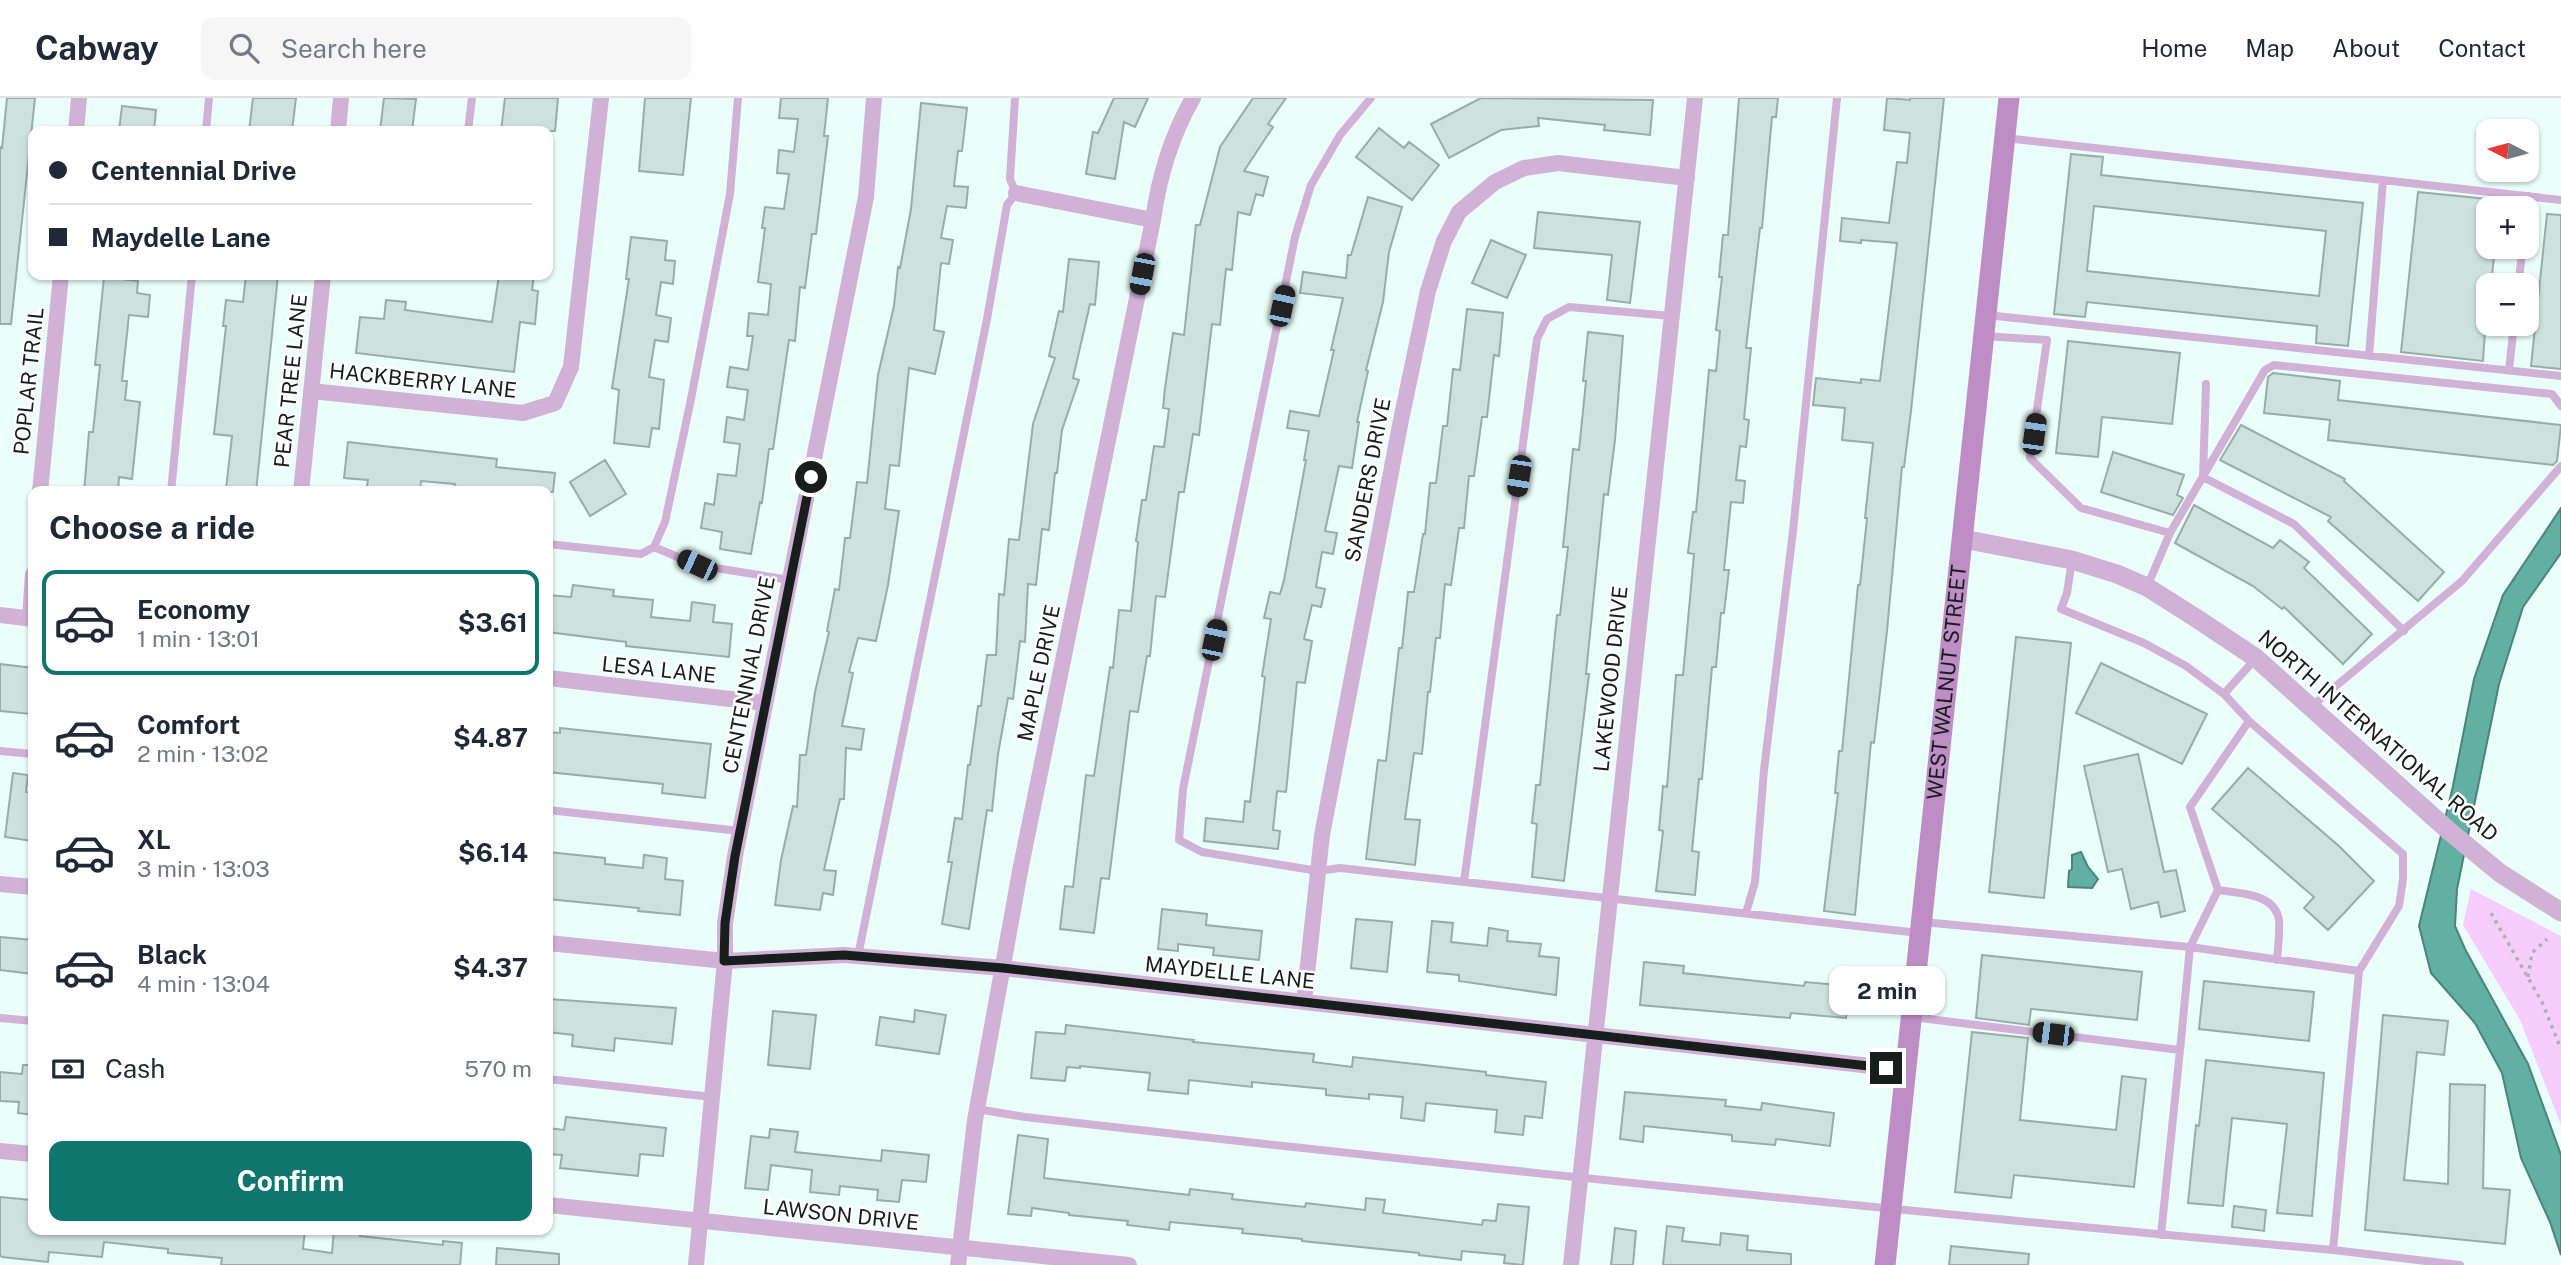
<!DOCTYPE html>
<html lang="en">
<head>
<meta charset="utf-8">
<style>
  body { margin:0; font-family:"Public Sans",sans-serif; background:#f6f6f7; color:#1f2937; height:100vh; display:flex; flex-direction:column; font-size:26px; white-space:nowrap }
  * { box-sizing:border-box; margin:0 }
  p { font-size:23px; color:#747a83 }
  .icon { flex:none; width:38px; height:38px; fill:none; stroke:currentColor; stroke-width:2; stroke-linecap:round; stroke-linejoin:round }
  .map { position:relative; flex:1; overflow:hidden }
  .details { position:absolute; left:28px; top:388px; width:525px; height:749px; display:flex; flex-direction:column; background:#fff; border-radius:14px; box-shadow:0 2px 5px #0004 }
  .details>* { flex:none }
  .banner { position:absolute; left:28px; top:28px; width:525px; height:154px; border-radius:14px; box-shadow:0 2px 5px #0004; display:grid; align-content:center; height:154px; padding:0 21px; background:#fff }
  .needle { width:46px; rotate:276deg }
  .buttons { position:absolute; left:2476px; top:21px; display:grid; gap:14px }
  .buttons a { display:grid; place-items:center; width:63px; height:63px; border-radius:14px; background:#fff; box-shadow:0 2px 5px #0004; font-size:35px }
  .end { position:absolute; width:32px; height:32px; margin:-16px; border:9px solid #171e1c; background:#fff; box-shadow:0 0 0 4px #fff }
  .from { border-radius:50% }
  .bubble { position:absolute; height:49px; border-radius:14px; background:#fff; box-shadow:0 2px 5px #0004; font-size:23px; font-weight:700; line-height:49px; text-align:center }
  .car { position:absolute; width:21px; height:42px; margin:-21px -10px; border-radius:9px; box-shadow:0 0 5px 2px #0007; background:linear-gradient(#222 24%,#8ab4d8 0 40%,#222 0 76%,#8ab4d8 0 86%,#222 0) }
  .banner b { display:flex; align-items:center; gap:24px; height:66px; font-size:26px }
  .banner b+b { border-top:2px solid #e0e1e3 }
  .banner i { width:18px; height:18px; background:#1f2937 }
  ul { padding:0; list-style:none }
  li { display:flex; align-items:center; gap:21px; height:105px; margin:0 14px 10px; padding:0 7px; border:4px solid transparent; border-radius:14px }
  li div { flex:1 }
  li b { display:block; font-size:26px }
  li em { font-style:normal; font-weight:700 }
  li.on { border-color:#0f766e }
  li>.icon { width:63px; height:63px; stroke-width:1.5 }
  h2 { padding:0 21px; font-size:32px; line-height:84px }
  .pay { display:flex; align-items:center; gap:18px; height:77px; padding:0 21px; font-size:26px }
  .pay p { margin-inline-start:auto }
  .action { display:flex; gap:14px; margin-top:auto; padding:14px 21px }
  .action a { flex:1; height:80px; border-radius:14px; background:#0f766e; color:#fff; font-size:28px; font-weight:700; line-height:80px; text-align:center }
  header { display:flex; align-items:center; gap:42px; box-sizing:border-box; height:98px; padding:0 35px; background:#fff; border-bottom:2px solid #e0e1e3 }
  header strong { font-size:33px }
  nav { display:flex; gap:38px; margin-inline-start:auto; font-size:24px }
  .search { width:490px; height:63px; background:#f6f6f7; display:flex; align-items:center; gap:18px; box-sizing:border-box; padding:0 24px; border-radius:14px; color:#747a83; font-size:26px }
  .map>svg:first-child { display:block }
  .green { fill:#f7cdfd }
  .water { fill:#61b0a2; stroke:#4b847a; stroke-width:2 }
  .building { fill:#cde1dd; stroke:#99aca8; stroke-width:2; fill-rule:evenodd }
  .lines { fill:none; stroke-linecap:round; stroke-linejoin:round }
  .path { stroke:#a6b6b3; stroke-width:3.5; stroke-dasharray:3.5 5; stroke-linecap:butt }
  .service { stroke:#d2b1d7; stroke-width:8 }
  .minor { stroke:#d2b1d7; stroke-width:16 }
  .tertiary { stroke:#d2b1d7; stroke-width:19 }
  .secondary { stroke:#be8dc5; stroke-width:21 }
  .route { stroke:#171e1c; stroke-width:9 }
  .labels { text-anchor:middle; stroke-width:5; stroke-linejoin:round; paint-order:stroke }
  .street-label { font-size:21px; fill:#171e1c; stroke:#fff }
</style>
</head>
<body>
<header>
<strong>Cabway</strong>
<div class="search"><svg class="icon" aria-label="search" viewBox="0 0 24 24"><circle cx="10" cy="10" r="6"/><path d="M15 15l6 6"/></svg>Search here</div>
<nav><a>Home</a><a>Map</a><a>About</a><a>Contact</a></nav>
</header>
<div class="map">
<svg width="2561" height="1167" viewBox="0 0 2561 1167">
  <rect width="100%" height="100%" fill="#eafefa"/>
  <!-- green -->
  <path class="green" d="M2471 791 2561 838V1027L2520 922 2463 827Z"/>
  <!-- water -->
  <path class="water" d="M2561 410V455L2523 509 2499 586 2457 791 2455 828 2465 851 2528 966 2561 1057V1157L2550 1124 2521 1060 2502 975 2475 925 2431 875 2419 828 2453 688 2474 581 2503 497Z
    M2081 754 2088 769 2098 781 2092 790 2068 789 2069 773 2072 771V757Z"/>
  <!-- building -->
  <path class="building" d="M7 0H35L11 226H0V49L2 50Z
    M253 0H296L292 33H249Z
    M384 0 416 1 412 33H380Z
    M505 0H558L555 33H501Z
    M645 0H691L683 77 639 73Z
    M781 0H828L824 38H828L816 136H812L805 190 800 189 795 243 789 242 773 351H769L762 405 760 404 751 456 720 451 722 434 701 430 705 405 714 407 718 376 736 378 740 346 724 344 727 319 744 322 748 292 727 289 730 269 748 272 753 238H747L749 215 768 217 771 186 758 184 765 130H762L765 109 784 111 789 76 777 75 779 52 794 54 798 21 779 20Z
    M1114 0H1148L1135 29 1124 24 1115 81 1086 76 1093 34 1098 35Z
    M1253 0H1286L1268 26 1273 29 1244 73 1268 79 1263 98 1256 96 1250 117 1238 114 1232 172 1226 171 1220 227 1212 226 1199 337 1193 336 1184 394H1179L1165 499 1156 498 1150 558H1147L1138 614 1130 613 1109 781 1101 780 1094 835 1060 831 1065 788 1073 789 1086 677 1094 678 1110 569 1113 570 1119 512 1131 513 1138 444 1136 443 1142 402H1146L1154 348 1164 349 1169 311 1163 310 1165 290 1173 235 1184 237 1196 127H1200L1220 49Z
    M1481 0 1653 2 1650 37 1604 32 1605 27 1538 20 1539 28 1501 32 1449 60 1431 26Z
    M1739 0H1778L1776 19H1772L1762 130H1760L1746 250H1751L1744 321 1749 322 1746 349 1740 348 1736 382 1745 383 1743 405 1731 404 1724 472H1729L1724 515H1721L1716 569H1712L1702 681H1699L1692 753 1699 754 1695 797 1656 793 1663 733 1659 732 1663 688 1667 689 1676 577H1683L1694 456 1688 455 1693 414H1696L1709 272 1716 273 1720 233 1716 232 1722 179H1719L1723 137H1728Z
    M1887 0 1910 2V0H1944L1911 313 1904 369H1902L1887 533 1874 645 1871 644 1855 817 1824 813 1838 695H1835L1839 653H1842L1858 487H1860L1867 420H1865L1873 345 1842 342 1845 310 1813 307 1816 280 1861 285V281L1880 283 1897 145 1861 142V145L1840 143 1842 120 1889 125 1897 64 1907 65 1910 35 1884 32Z
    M921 5 967 10 962 53H958L954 88 968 89 966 110 947 108 941 140 953 142 949 166 941 165 934 232 944 234 935 276 909 270 899 368 890 367 885 411 899 413 888 487 876 543 858 540 849 574 853 575 842 628 864 631 861 652 846 650 844 701H840L824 772 836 773 833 797 823 795 820 812 775 807 781 762 793 708 797 709 800 657H806L815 594 829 534 827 533 835 491 839 492 845 440H850L857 384 867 385 878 277 894 208 898 169 900 170 911 111Z
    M122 8 156 12 154 33H119Z
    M1379 30 1404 50 1409 44 1439 67 1412 102 1356 59Z
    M2071 56 2103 59 2101 77 2363 105 2348 248 2316 245 2317 228 2087 204 2085 219 2054 216ZM2094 108 2326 133 2319 198 2087 173Z
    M2418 94 2488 101V149H2495L2491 187H2488L2483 263 2401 254Z
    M1368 99 1402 109 1389 154 1383 204 1366 272 1368 273 1357 324H1359L1352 370 1339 368 1325 433 1337 435 1333 456 1322 454 1316 489 1325 491 1321 509 1312 507 1304 541 1312 543 1305 585 1297 584 1286 694 1277 693 1273 732 1280 733 1278 751 1204 743 1206 720 1243 724 1245 703 1250 704 1265 579 1262 578 1271 521 1264 520 1270 494 1280 496 1284 482 1306 362H1304L1309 333 1287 330 1290 313 1319 318 1334 252H1331L1343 200 1300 195 1303 174 1346 180 1348 157H1351Z
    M1538 114 1640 124 1630 205 1607 202 1612 157 1534 150Z
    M2547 116 2561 117V271L2531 268Z
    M631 139 667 143 665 162 675 163 673 186 661 184 656 217 671 220 668 244 655 242 649 279 664 282 659 331 652 330 649 349 614 345 619 292 612 290 629 181H626Z
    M1491 142 1526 157 1507 200 1472 185Z
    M1069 161 1099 164 1095 207 1090 206 1073 280 1079 282 1062 332 1057 375H1055L1049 432 1042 431 1036 487 1028 486 1025 544 1020 543 1013 601 1008 600 998 656 992 713 987 712 969 831 942 826 952 764H948L955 720 962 721 968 667H970L978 608H981L987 557H996L999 496 1004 497 1009 441 1019 442 1033 326 1055 260 1049 258 1059 213 1063 214Z
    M246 177H278L256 394 226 391 232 338 214 336 226 228H223L226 202 243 204Z
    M499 177H534L532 192 538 193 535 226 520 224 514 274 356 255 360 219 384 221 386 202 406 204 405 212 492 224Z
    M104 179 138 183 137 195 150 197 148 219 129 217 122 283H127L125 302 140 304 132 381 119 379 118 394H84L89 334H93L100 267H95Z
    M1467 211 1503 215 1499 258 1494 257 1487 319H1482L1474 378H1469L1464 430H1459L1451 487 1445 486 1440 540H1436L1430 594H1428L1422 656 1414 655 1405 721 1420 722 1415 767 1366 761 1378 662 1386 663 1399 550H1402L1408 494H1414L1423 436H1425L1430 385H1436L1443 328H1447L1453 271 1460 272Z
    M1588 234 1623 238 1615 342 1608 397 1604 396 1586 576H1589L1564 783 1532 779 1537 726 1532 725 1536 687H1540L1557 517H1560L1568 449H1563L1573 351 1579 352 1586 283H1583Z
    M2068 243 2180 255 2172 326 2102 319 2098 359 2056 355Z
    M2273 275 2340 283 2338 302 2561 327 2557 363 2553 367 2328 342 2330 322 2264 315 2268 279Z
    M2241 327 2345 381 2344 383 2444 474 2418 503 2328 423 2331 419 2220 362Z
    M348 344 497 361 496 369 555 375 553 394H454L455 386 421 383 420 394H366L368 382 344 380Z
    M2113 354 2184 377 2177 397 2183 400 2173 417 2101 394Z
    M605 362 626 396 590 418 570 384Z
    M2194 407 2273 450 2280 442 2309 464 2304 470 2372 536 2343 566 2284 509 2282 511 2253 488 2175 445Z
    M573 487 614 492 613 498 653 502 651 519 690 523 692 504 715 507 713 524 732 526 729 559 626 548V544L548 534V497L571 499Z
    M2016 539 2071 545 2044 800 1989 794Z
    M2101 565 2207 616 2182 666 2076 615Z
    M0 566 33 570 31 616 0 613Z
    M560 630 711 646 705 700 662 695 663 686 548 674V634L560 635Z
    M2138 656 2164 774 2176 772 2185 813 2161 819 2158 804 2131 811 2122 771 2108 774 2084 668Z
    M2248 670 2339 748 2374 783 2328 832 2304 810 2314 799 2212 711Z
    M13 675 28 677 26 694 33 695V743L5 739Z
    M548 754 605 760V766L643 770 644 757 667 760 665 781 683 783 680 817 638 813 639 810 548 801Z
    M1162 811 1207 816 1206 827 1262 833 1259 862 1213 857 1214 850 1178 846V853L1158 851Z
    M1356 821 1392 824 1387 874 1351 870Z
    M1432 823 1453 825 1451 844 1487 848 1489 830 1508 833 1507 843 1541 846 1539 858 1559 860 1556 897 1459 883V877L1427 874Z
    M0 839 33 842V876L0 872Z
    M1982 857 2142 874 2137 922 2031 911 2029 927 1976 920Z
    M1644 864 1684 868 1683 875 1804 888 1805 884 1849 888 1846 920 1791 915 1790 920 1640 907Z
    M2204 883 2314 894 2309 943 2199 931Z
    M548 901 676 910 672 946 615 940 614 953 572 948 573 937 548 934Z
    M915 912 946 917 939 956 876 947 880 919 914 924Z
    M773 913 816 917 810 971 768 967Z
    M2383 917 2448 923 2444 957 2417 954 2404 1082 2448 1086 2450 986 2485 987 2483 1090 2510 1092 2505 1146 2365 1132Z
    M1066 927 1194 942 1193 944 1314 956 1313 964 1352 969 1353 959 1486 974V977L1546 984 1542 1020 1525 1018 1523 1037 1495 1034 1497 1012 1426 1005 1424 1023 1401 1020 1403 999 1369 996V1001L1326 997V991L1252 984V989L1189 982 1188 996 1148 992 1150 975 1080 968V970L1067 969 1065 983 1031 980 1036 934 1065 936Z
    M1972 934 2028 940 2020 1022 2116 1032 2122 978 2146 981 2134 1089 2014 1077 2011 1100 1955 1094Z
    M2206 962 2324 975 2312 1118 2277 1115 2287 1026 2232 1020 2223 1108 2188 1105 2196 1027 2199 1028Z
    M23 967H33V1017L18 1015 19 1004 0 1003V974L22 976Z
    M1625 994 1726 1002 1725 1008 1761 1012 1762 1005 1834 1015 1830 1048 1776 1041 1775 1047 1732 1043V1037L1644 1028 1643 1044 1620 1041Z
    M566 1019 666 1030 663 1058 640 1056 638 1078 560 1070 562 1057 548 1056V1030L564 1032Z
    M770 1031 798 1034 795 1054 881 1063 882 1052 929 1057 926 1084 902 1082 899 1104 877 1102 878 1092 840 1088 839 1097 810 1094 812 1072 771 1067 768 1092 745 1090 751 1038 769 1040Z
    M1018 1037 1048 1041 1044 1080 1189 1097 1190 1091 1233 1096 1232 1101 1305 1109 1306 1105 1365 1112 1366 1100 1385 1102 1383 1115 1482 1127 1483 1122 1496 1123 1498 1106 1529 1109 1523 1167 1504 1165 1505 1157 1462 1153 1461 1162 1419 1157V1155L1302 1143V1141L1242 1135 1243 1131 1170 1124 1169 1132 1127 1127 1128 1123 1069 1117V1115L1032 1110 1031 1118 1008 1116Z
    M0 1099 31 1102 29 1124 33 1125V1132H305L303 1151 332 1155 334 1132H351L361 1133 360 1138 443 1147V1143L462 1145 460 1167H221L222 1160 168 1155V1151L104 1144 102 1159 49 1154 48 1164 2 1159 0 1157Z
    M2234 1108 2266 1112 2264 1133 2232 1129Z
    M1667 1128 1684 1130 1682 1143 1720 1147 1721 1135 1748 1138 1747 1152 1791 1156V1167H1663Z
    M1615 1130 1636 1133 1633 1167H1611Z
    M1951 1148 2029 1156 2028 1167H1949Z
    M497 1150 559 1156V1167H496Z"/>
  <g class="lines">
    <!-- path -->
    <path class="path" d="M2491 815 2542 904 2561 951
      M2528 879 2532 855 2547 841"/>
    <!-- service -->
    <path class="service" d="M1371 0 1340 37 1311 87 1295 139 1183 691 1179 742 1202 754 1318 773 1340 770 1919 835
      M206 33 209 0
      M468 33 472 0
      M2005 40 2561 102
      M2527 112 2529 98
      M2518 187 2523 149
      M1986 217 2561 278
      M1984 238 2047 242 2030 360 2081 410 2170 435
      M2369 258 2383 82
      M2509 272 2514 226
      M2206 286 2203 379 2294 426 2404 533
      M171 394 192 177
      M548 446 641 456 654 449 665 424 691 301 730 96 738 0
      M654 449 697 467 790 482
      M2072 462 2067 495 2061 511 2144 545 2186 568 2224 596 2249 623 2403 756V781L2399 808 2359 873 2333 1152 2460 1167
      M2147 489 2170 435 2265 272 2274 267 2552 296 2561 308
      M2224 596 2256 560
      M2312 608 2462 483 2561 368
      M2249 623 2190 709 2218 792 2190 849 2359 873
      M0 653 33 656
      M548 712 740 733
      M1464 784 1537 241 1547 221 1569 209 1672 218
      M2218 792C2238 795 2275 795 2279 822 2280 834 2278 849 2277 862
      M1746 815 1755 784 1764 672 1793 433 1837 0
      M1923 824 2190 849 2180 952
      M858 858 987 221 1007 107 1016 95 1010 81 1015 0
      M1912 919 2180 952 2161 1137
      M0 920 33 923
      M548 981 712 999
      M977 1011 1025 1019C1461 1069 1897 1113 2333 1152"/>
    <!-- minor -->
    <path class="minor" d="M76 33 79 0
      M338 33 341 0
      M1016 95 1153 122
      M311 293 523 315 555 305 571 269 601 0
      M40 394 61 177
      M301 394 323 177
      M0 517 33 521
      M30 520 33 476
      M548 580 765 605
      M0 786 33 789
      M548 845 725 863 844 857 1003 870 1906 972
      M1304 904 1322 737 1400 327 1428 193 1444 143 1459 114 1495 84 1524 70 1558 65 1687 80
      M0 1053 33 1056
      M548 1107 1129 1167
      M696 1167 725 863V825L735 758 866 99 874 0
      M958 1167 975 1022 1021 768 1153 122C1159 79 1171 38 1193 0
      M1571 1167 1695 0"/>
    <!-- tertiary -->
    <path class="tertiary" d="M1963 441 2072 462 2117 476 2147 489 2196 520 2256 560 2449 733 2500 775 2561 814"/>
    <!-- secondary -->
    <path class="secondary" id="s1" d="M1885 1167 2009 0"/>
  </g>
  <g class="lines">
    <!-- route -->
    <path class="route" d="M811 379 735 758 725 825 724 863 844 857 1003 870 1886 970"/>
  </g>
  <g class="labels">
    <!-- street labels -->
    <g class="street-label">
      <text transform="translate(29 283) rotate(-84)" y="7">POPLAR TRAIL</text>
      <text transform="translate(291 283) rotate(-84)" y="7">PEAR TREE LANE</text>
      <text transform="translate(423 283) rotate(6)" y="7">HACKBERRY LANE</text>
      <text transform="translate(1368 382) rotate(-79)" y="7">SANDERS DRIVE</text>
      <text transform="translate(659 572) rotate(6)" y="7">LESA LANE</text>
      <text transform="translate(1039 575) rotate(-78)" y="7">MAPLE DRIVE</text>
      <text transform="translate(749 577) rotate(-79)" y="7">CENTENNIAL DRIVE</text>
      <text transform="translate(1611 581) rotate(-84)" y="7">LAKEWOOD DRIVE</text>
      <text dy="7" stroke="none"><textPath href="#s1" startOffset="586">WEST WALNUT STREET</textPath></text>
      <text transform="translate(2378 638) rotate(41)" y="7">NORTH INTERNATIONAL ROAD</text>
      <text transform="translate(1230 875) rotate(6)" y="7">MAYDELLE LANE</text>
      <text transform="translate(841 1117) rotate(6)" y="7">LAWSON DRIVE</text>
    </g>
  </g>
</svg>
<div class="buttons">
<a><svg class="needle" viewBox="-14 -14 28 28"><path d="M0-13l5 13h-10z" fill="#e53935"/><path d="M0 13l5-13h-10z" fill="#747a83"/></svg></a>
<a>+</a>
<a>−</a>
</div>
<i class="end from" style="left:811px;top:379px"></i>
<i class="end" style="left:1886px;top:970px"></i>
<div class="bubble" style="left:1829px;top:868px;width:116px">2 min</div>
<i class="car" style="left:1142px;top:176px;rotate:191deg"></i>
<i class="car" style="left:1282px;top:208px;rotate:12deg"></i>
<i class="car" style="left:2034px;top:336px;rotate:8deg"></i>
<i class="car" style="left:1519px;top:378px;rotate:189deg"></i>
<i class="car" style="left:697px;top:467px;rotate:295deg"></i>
<i class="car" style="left:1214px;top:542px;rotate:12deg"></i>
<i class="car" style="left:2053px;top:936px;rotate:277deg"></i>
<div class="banner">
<b><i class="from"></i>Centennial Drive</b>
<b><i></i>Maydelle Lane</b>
</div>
<section class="details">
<h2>Choose a ride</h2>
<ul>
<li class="on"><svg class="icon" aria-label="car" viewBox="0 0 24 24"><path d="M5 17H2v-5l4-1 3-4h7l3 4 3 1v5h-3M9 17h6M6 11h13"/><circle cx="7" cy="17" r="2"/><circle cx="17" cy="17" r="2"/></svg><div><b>Economy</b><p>1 min · 13:01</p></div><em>$3.61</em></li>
<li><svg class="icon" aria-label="car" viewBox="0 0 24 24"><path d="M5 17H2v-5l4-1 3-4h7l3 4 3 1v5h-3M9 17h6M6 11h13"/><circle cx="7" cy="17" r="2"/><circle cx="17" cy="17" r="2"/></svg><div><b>Comfort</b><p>2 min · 13:02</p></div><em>$4.87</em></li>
<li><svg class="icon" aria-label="car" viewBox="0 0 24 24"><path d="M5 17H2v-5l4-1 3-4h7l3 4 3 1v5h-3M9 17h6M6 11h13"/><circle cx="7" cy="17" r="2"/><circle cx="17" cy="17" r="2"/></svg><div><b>XL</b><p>3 min · 13:03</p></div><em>$6.14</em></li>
<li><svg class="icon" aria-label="car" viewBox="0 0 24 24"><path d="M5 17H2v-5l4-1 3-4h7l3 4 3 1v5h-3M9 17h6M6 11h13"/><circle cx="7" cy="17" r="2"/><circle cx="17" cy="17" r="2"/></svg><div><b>Black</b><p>4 min · 13:04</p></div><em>$4.37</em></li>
</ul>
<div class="pay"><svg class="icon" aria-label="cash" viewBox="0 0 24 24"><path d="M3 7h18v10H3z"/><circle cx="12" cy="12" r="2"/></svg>Cash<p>570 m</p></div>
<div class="action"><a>Confirm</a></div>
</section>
</div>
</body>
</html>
